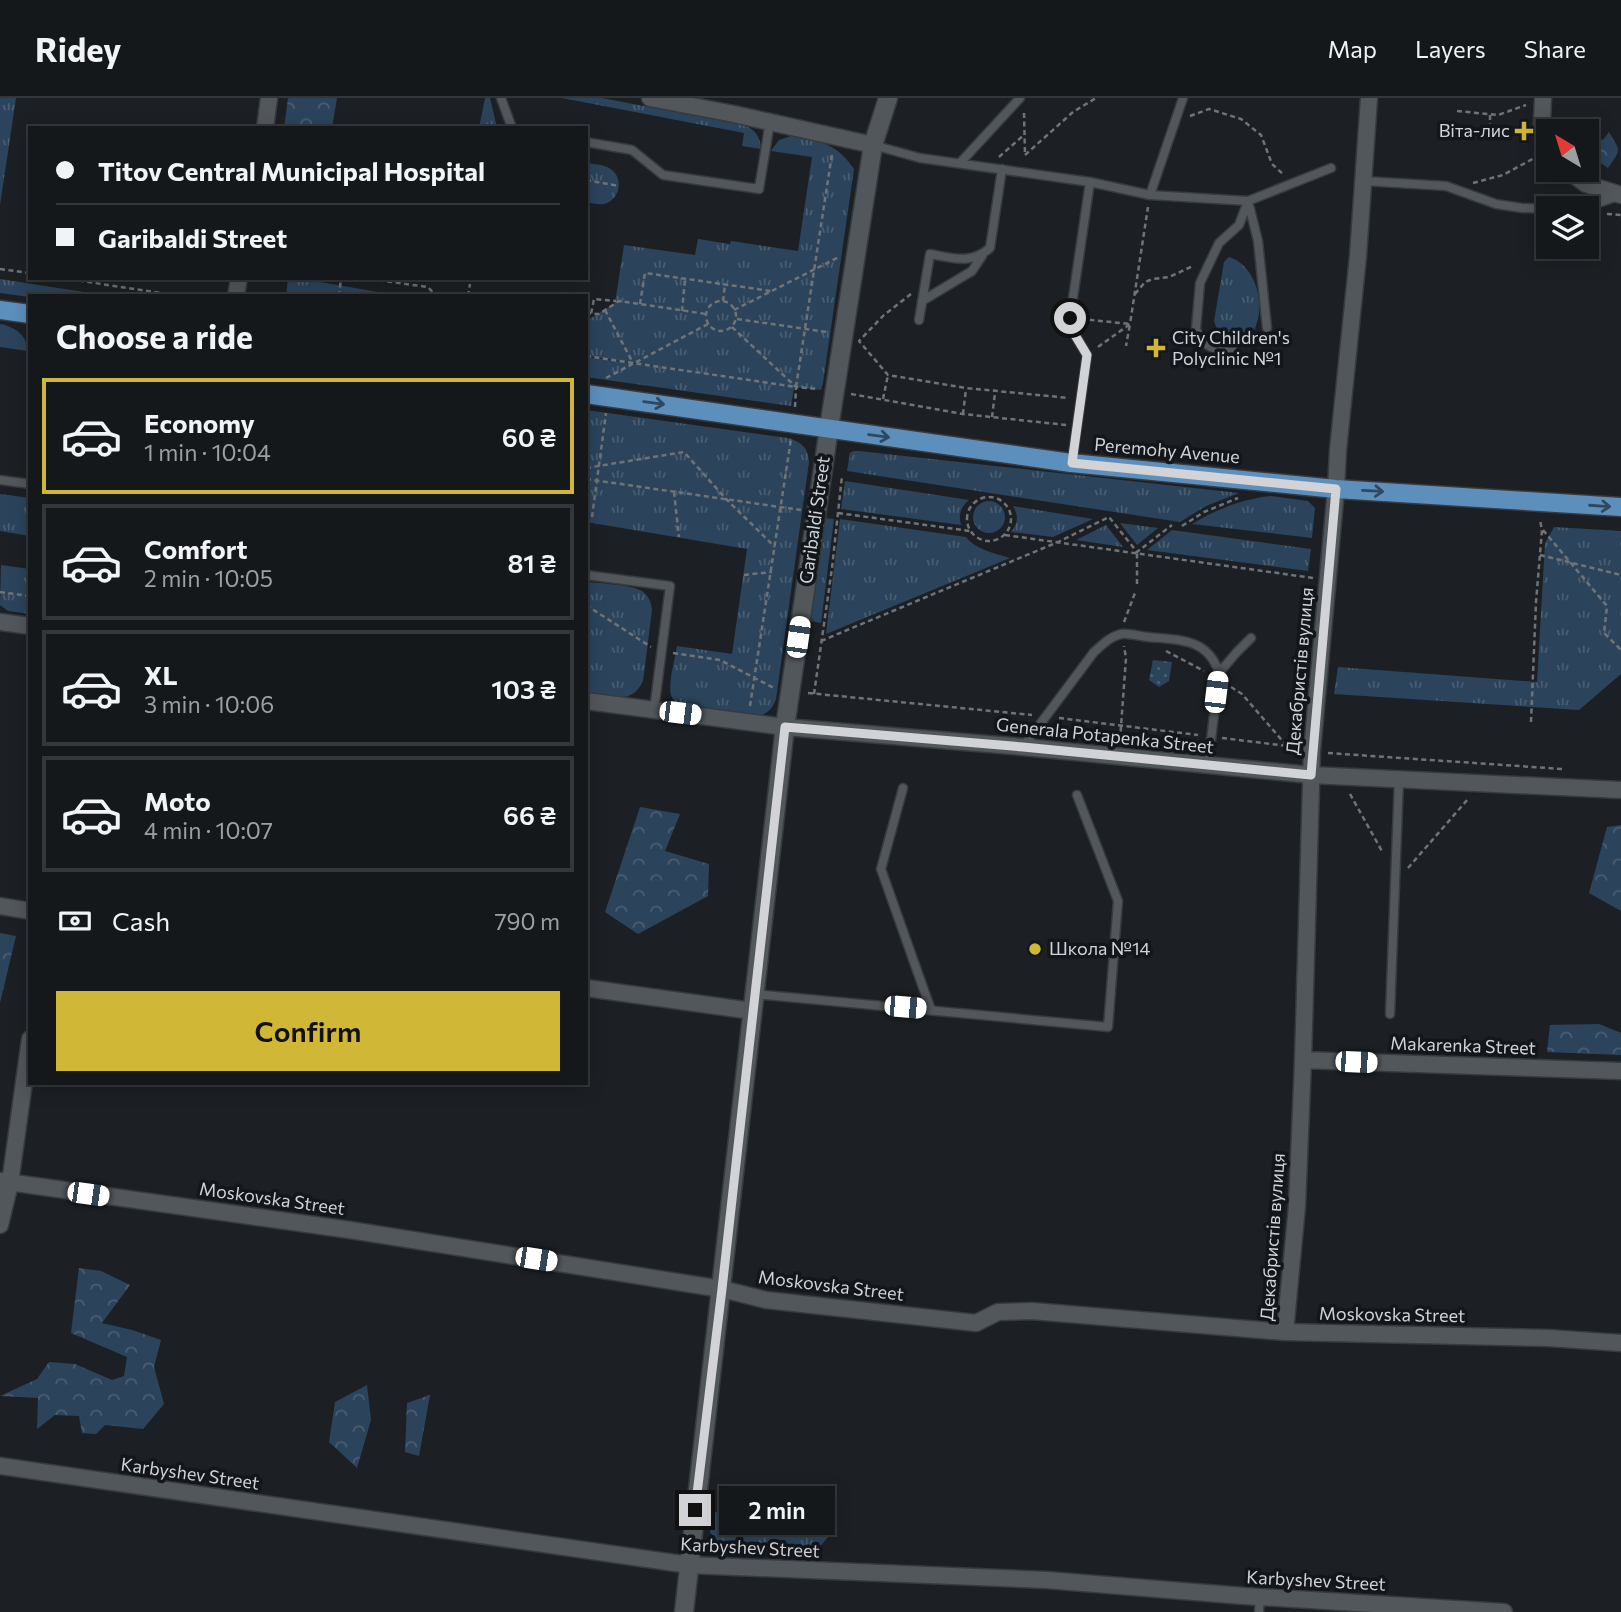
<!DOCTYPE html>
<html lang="en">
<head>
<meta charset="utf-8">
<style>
  body { margin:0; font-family:Commissioner,sans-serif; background:#222528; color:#f1f3f6; height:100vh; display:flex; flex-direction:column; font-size:26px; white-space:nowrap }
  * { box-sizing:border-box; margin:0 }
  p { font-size:23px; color:#9da0a3 }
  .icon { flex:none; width:38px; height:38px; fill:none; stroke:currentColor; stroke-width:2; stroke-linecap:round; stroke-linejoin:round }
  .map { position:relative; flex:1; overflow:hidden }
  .side { position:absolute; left:28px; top:196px; width:560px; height:791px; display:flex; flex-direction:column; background:#15181b; border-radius:0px; box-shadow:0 4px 18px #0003,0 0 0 2px #34373a }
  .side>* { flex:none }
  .hud { position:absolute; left:28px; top:28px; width:560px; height:154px; border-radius:0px; box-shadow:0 4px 18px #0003,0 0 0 2px #34373a; display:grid; align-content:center; height:154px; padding:0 28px; background:#15181b }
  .needle { width:46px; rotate:322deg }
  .controls { position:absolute; left:1536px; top:21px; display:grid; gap:14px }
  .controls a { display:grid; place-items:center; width:63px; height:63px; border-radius:0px; background:#15181b; box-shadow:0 4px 18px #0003,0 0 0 2px #34373a; font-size:35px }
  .end { position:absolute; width:32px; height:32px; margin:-16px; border:9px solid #d1d3d6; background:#111; box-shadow:0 0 0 4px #111 }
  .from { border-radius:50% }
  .bubble { position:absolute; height:49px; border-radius:0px; background:#15181b; box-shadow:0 4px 18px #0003,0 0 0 2px #34373a; font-size:23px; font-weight:600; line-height:49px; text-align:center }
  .car { position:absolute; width:21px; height:42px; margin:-21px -10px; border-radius:9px; box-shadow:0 0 5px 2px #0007; background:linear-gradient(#fff 24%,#345 0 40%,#fff 0 76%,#345 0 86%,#fff 0) }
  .hud b { display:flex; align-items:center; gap:24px; height:66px; font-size:26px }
  .hud b+b { border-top:2px solid #34373a }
  .hud i { width:18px; height:18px; background:#f1f3f6 }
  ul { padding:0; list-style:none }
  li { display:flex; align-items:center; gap:21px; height:116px; margin:0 14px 10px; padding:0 14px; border:4px solid #34373a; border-radius:0px }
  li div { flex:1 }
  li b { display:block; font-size:26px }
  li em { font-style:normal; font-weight:600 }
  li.selected { border-color:#d0b736 }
  li>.icon { width:63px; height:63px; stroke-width:1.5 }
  h2 { padding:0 28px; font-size:32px; line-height:84px }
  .pay { display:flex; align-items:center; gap:18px; height:77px; padding:0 28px; font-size:26px }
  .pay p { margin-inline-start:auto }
  .button { display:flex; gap:14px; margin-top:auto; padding:14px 28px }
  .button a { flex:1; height:80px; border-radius:0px; background:#d0b736; color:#111; font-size:28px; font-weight:600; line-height:80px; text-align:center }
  header { display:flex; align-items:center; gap:42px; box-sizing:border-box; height:98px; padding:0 35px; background:#15181b; border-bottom:2px solid #34373a }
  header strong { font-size:33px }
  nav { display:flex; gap:38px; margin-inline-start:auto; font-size:24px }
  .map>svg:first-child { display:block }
  .grass { fill:url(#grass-tufts) }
  .forest { fill:url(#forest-crowns) }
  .park { fill:url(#park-dots) }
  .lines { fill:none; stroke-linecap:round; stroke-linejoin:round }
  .service-casing { stroke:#373a3e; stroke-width:11 }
  .minor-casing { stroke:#373a3e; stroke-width:19 }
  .tertiary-casing { stroke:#373a3e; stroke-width:21 }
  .secondary-casing { stroke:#373a3e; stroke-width:21 }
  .primary-casing { stroke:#373a3e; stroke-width:21 }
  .path { stroke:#707377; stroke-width:2.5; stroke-dasharray:5 3.5; stroke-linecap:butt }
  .service { stroke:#52575b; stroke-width:8 }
  .minor { stroke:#52575b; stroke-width:16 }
  .tertiary { stroke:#52575b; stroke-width:18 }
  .secondary { stroke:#52575b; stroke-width:18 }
  .primary { stroke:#5d8fbd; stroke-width:18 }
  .oneway { stroke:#31475c }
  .route { stroke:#d1d3d6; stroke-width:9 }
  .poi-dot { fill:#d0b736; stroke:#13171b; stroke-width:2.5 }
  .labels { text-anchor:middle; stroke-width:7; stroke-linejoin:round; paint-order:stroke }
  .poi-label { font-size:18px; fill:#d1d3d6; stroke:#13171b; text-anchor:start }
  .street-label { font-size:18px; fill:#d1d3d6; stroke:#13171b }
</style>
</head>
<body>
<header>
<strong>Ridey</strong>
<nav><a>Map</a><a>Layers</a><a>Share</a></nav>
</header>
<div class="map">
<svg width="1621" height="1514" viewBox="0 0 1621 1514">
  <defs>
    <pattern id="grass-tufts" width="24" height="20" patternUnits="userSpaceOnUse" patternTransform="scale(1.75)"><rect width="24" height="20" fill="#2b445c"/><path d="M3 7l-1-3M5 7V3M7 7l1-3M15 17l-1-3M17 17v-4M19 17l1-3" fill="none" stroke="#495e73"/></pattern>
    <pattern id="forest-crowns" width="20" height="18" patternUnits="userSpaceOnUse" patternTransform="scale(1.75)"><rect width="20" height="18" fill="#2b445c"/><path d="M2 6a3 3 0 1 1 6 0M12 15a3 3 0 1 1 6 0" fill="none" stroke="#495e73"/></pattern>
    <pattern id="park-dots" width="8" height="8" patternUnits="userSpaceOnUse" patternTransform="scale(1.75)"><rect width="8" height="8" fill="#2b445c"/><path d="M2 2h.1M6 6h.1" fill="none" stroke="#495e73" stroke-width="1.8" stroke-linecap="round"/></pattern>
  </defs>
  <rect width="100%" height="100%" fill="#1c2024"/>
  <!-- grass -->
  <path class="grass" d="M0 0H16L0 107Z
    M485 0H490L497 30H479Z
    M562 0H602L743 27C755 31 760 38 761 51L742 48 744 35Z
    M791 38C821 43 836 45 854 71L823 285 821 292 794 289 791 308 586 279V259L682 272 586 258V223L615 205 624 147 695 157 698 141 730 146 731 143 798 153 812 59 771 53 779 42Z
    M586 65C593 66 603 66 609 70 625 79 620 102 604 106 598 107 592 105 586 104Z
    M1229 159C1251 166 1261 192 1259 214 1259 220 1256 226 1255 231L1229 240 1218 234 1214 223 1224 164Z
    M288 180H297L401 198H286Z
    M0 181 110 198H30V199L0 195Z
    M0 226C15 229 27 237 28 253L0 249Z
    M586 312 788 340C801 344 808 349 809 364L776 601C772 612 767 616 755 619L684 609C678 606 673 603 671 597 668 585 675 561 677 548L732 556 747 451 586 424Z
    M854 353H859L1239 395 1206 408 1180 424 847 373 850 355Z
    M845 383 969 402C961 408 958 417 961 427L841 411Z
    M0 396 30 400V438L0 433Z
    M1271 398 1308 403 1315 410 1312 440 1192 426C1217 411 1242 401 1271 398Z
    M973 419a16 16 0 1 1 32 0a16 16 0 1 1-32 0Z
    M1013 408 1093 421 1053 439 1011 434C1018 425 1019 418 1013 408Z
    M824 420 834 421 821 525 811 523Z
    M840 421 966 439C976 452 994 455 1010 460L826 536Z
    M1120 425 1158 430 1137 447Z
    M1106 427 1123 449 1076 442Z
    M1554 429 1621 433V576L1579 612 1334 596 1338 569 1537 584 1545 445Z
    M1172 432 1311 451 1308 473 1147 452Z
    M1 467 30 471V516L8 513 0 507Z
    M586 484C599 485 633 487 642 493 649 498 651 504 652 512L643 583C632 608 607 599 586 596Z
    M740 1399 800 1404 799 1418 830 1422 829 1438 813 1457 724 1452 710 1434 713 1416Z"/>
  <!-- forest -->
  <path class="forest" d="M288 0H337L332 30H284Z
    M1609 34C1621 54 1621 51 1608 70 1590 57 1587 60 1587 37L1603 42Z
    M640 709 680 716 665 753 709 766 708 798 638 836 605 814Z
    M1621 727V813L1589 795 1607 729Z
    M0 835 16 838 0 905Z
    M1599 926 1621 935V957L1547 954 1550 927Z
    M79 1170 101 1173 130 1187 102 1225 132 1232 161 1242 154 1269 164 1306 143 1331 105 1327 96 1336 82 1335 79 1318 55 1317 37 1331 38 1300 0 1298 37 1281 49 1264 75 1266 112 1282 124 1278 127 1259 71 1235Z
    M367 1287 371 1322 357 1370 329 1344 335 1304Z
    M430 1297 419 1358 405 1354 407 1305Z"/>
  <!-- park -->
  <path class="park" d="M1153 562 1172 564 1169 583 1159 589 1149 582Z"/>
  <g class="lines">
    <defs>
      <path id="service" d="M501 0 512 30
        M586 44 632 52 663 77 759 91 770 24
        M873 47 920 60 1090 84 1069 227 1087 257 1072 364
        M960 65 1020 0
        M1364 83 1446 88 1496 106 1522 110 1549 111
        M1090 84 1150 97 1248 103 1331 70
        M1150 97 1183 0
        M1248 103 1258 143 1267 230
        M1574 110 1601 104 1618 98
        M922 203 972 173 982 158
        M919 222 930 156C953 160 970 167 990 150L1002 71
        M1232 250C1215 254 1202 248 1196 231L1200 185 1219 145 1239 127 1248 103
        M0 382 30 386
        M586 477 670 488 654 612
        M1219 575 1236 555 1251 540
        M1023 649 1094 554C1102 547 1109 539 1121 536 1128 535 1139 538 1148 539 1179 542 1208 540 1219 575L1208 667
        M903 690 881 771 931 912
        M755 896 1108 929 1118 803 1077 697
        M1390 916 1399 681
        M1259 1514 1260 1498"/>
      <path id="minor" d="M650 0 734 16 873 47
        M1543 0 1542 25 1549 47
        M265 30 269 0
        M1567 72 1586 86 1621 97
        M236 198 239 180
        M0 524 30 528
        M586 603 785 629 1023 649 1311 677 1621 692
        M0 808 30 813
        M586 890 752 913
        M1303 962 1621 973
        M0 1083 350 1132 722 1191 766 1202 976 1225 998 1214 1032 1213 1285 1234 1548 1240 1621 1245
        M0 1127 10 1085 30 941
        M1285 1234 1297 1108 1303 962 1312 653 1336 391 1338 352 1358 158 1369 0
        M0 1368 689 1467 1046 1482 1244 1498 1504 1514"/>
      <path id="tertiary" d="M684 1514 785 629 829 330"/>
      <path id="secondary" d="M829 330 873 47 888 0"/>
      <path id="primary" d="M0 212 30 216
        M586 296 1071 365 1336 391 1621 409"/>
    </defs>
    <!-- service casing -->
    <use href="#service" class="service-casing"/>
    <!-- minor casing -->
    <use href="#minor" class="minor-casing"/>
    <!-- tertiary casing -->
    <use href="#tertiary" class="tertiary-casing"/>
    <!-- secondary casing -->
    <use href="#secondary" class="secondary-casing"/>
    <!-- primary casing -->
    <use href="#primary" class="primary-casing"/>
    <!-- path -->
    <path class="path" d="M1457 13 1498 17 1526 7
      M1024 15 1025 57
      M1490 17V26
      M1190 18 1209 11 1241 21 1261 37 1272 66 1284 77
      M1025 57 1073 14 1096 0
      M999 59 1025 36
      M1541 62 1549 69
      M586 82 619 88
      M1473 85 1503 77 1538 58
      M1607 116 1621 117
      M0 171 30 175
      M62 180 180 198
      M362 180 428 189 436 198
      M564 195 578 198
      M911 196 884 217 859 243 888 277 966 290 1069 300
      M1135 196 1145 184 1153 181 1169 179 1193 168
      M339 198 341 180
      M468 198 470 186
      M706 218a15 15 0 1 1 30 0a15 15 0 1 1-30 0Z
      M723 203 725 186
      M640 206 645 175 771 193
      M605 212 633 265
      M734 212 839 159
      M682 213 685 181
      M586 215 599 216 619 203 706 216
      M737 221 827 234
      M1081 221 1130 226 1126 248
      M586 222 591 216 594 201 616 203
      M732 229 796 289 817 291
      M1098 249 1130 226 1148 109
      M586 258 796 289 832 56
      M606 280 708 226
      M851 296 963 316 1066 327
      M883 301 888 277
      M795 309 796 289
      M963 316 966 291
      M992 319 995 295
      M586 370 684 354 726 401 775 449
      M586 381 801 412
      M674 394 679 439
      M967 421a22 22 0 1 1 44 0a22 22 0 1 1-44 0Z
      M838 415 970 433
      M592 419 606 315
      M1182 428 1204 414 1238 400
      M1543 432 1607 508 1604 535 1621 552
      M1005 437 1313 480
      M1540 457 1621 477
      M744 477 772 474
      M1137 486V454
      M0 494 30 498
      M586 507 651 549
      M1124 524 1135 495
      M821 543 1058 444 1109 419 1137 454 1172 427
      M1166 553 1204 573
      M673 555 720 562 774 590
      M1231 589 1242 596 1286 647
      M808 595 1032 617
      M814 596 832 470 842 378
      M750 608 791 341
      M1059 620 1198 637
      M1531 624 1536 504 1542 432 1540 422
      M1222 640 1296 649
      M1120 642 1126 560 1124 548
      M1328 655 1562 671
      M1350 696 1383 755
      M1408 770 1468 701"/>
    <!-- service -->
    <use href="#service" class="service"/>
    <!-- minor -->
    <use href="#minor" class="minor"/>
    <!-- tertiary -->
    <use href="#tertiary" class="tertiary"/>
    <!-- secondary -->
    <use href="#secondary" class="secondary"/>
    <!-- primary -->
    <use href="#primary" class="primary"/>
  </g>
  <!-- one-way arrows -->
  <defs><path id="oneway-shaft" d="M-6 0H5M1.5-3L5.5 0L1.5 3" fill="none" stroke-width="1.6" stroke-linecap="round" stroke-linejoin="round" transform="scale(1.75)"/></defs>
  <g class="oneway">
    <use href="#oneway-shaft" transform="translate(654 305) rotate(8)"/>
    <use href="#oneway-shaft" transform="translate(879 338) rotate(8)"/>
    <use href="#oneway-shaft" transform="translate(1373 393) rotate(3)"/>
    <use href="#oneway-shaft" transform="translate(1600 408) rotate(4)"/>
  </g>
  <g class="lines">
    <!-- route -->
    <path class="route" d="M695 1412 722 1191 785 629 1023 649 1311 677 1336 391 1072 365 1087 257 1069 227 1070 220"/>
  </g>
  <!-- markers -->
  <g class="poi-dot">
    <path d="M1520.5 22.5h7v7h7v7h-7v7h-7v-7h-7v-7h7z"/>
    <path d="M1152.5 239.5h7v7h7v7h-7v7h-7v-7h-7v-7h7z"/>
    <circle cx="1035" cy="851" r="7"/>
  </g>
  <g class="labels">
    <!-- poi labels -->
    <g class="poi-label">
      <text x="1510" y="39" text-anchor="end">Віта-лис</text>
      <text x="1172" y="246">City Children's<tspan x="1172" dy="21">Polyclinic №1</tspan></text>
      <text x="1049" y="857">Школа №14</text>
    </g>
    <!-- street labels -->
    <g class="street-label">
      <text transform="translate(1167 353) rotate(5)" y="6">Peremohy Avenue</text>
      <text transform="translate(815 422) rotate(-82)" y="6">Garibaldi Street</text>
      <text transform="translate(1300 573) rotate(-85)" y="6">Декабристів вулиця</text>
      <text transform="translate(1105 638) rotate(6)" y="6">Generala Potapenka Street</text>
      <text transform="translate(1463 948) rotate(2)" y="6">Makarenka Street</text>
      <text transform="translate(272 1101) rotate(8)" y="6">Moskovska Street</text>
      <text transform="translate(1273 1139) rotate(-86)" y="6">Декабристів вулиця</text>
      <text transform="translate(831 1188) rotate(7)" y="6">Moskovska Street</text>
      <text transform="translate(1392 1217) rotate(1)" y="6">Moskovska Street</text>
      <text transform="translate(190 1376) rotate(8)" y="6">Karbyshev Street</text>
      <text transform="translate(750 1450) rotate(3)" y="6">Karbyshev Street</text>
      <text transform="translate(1316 1483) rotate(3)" y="6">Karbyshev Street</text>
    </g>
  </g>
</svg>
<div class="controls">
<a><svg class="needle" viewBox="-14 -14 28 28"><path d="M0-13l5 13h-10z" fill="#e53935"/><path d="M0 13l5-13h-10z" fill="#9da0a3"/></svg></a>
<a><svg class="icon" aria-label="layers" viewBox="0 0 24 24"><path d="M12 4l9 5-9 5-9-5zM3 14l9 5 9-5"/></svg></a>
</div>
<i class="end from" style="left:1070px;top:220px"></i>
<i class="end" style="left:695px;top:1412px"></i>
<div class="bubble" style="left:719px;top:1388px;width:116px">2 min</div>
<i class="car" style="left:798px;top:539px;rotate:8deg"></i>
<i class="car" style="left:1216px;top:594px;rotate:7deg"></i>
<i class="car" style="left:680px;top:615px;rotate:97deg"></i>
<i class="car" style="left:905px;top:909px;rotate:95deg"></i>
<i class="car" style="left:1356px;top:964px;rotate:92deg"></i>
<i class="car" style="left:88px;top:1096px;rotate:98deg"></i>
<i class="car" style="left:536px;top:1161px;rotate:99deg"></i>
<div class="hud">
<b><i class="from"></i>Titov Central Municipal Hospital</b>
<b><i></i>Garibaldi Street</b>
</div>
<section class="side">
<h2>Choose a ride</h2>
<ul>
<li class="selected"><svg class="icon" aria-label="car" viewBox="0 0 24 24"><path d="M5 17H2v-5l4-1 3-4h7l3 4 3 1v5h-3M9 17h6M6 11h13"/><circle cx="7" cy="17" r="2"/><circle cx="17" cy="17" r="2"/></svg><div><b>Economy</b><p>1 min · 10:04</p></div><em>60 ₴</em></li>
<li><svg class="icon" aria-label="car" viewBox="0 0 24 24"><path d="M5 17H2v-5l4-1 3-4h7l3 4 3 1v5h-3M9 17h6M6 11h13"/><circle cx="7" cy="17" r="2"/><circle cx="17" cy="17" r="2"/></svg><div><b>Comfort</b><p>2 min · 10:05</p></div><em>81 ₴</em></li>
<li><svg class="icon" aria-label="car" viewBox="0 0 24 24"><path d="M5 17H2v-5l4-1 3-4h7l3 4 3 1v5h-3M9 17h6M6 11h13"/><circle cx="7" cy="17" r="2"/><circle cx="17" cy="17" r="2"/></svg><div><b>XL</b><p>3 min · 10:06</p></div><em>103 ₴</em></li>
<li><svg class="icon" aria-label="car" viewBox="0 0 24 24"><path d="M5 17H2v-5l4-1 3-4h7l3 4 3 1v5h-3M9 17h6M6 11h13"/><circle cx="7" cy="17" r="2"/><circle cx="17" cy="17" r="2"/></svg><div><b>Moto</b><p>4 min · 10:07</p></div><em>66 ₴</em></li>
</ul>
<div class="pay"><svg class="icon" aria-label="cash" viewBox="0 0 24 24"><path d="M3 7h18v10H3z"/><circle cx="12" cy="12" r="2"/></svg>Cash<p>790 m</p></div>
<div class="button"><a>Confirm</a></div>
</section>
</div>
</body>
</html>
